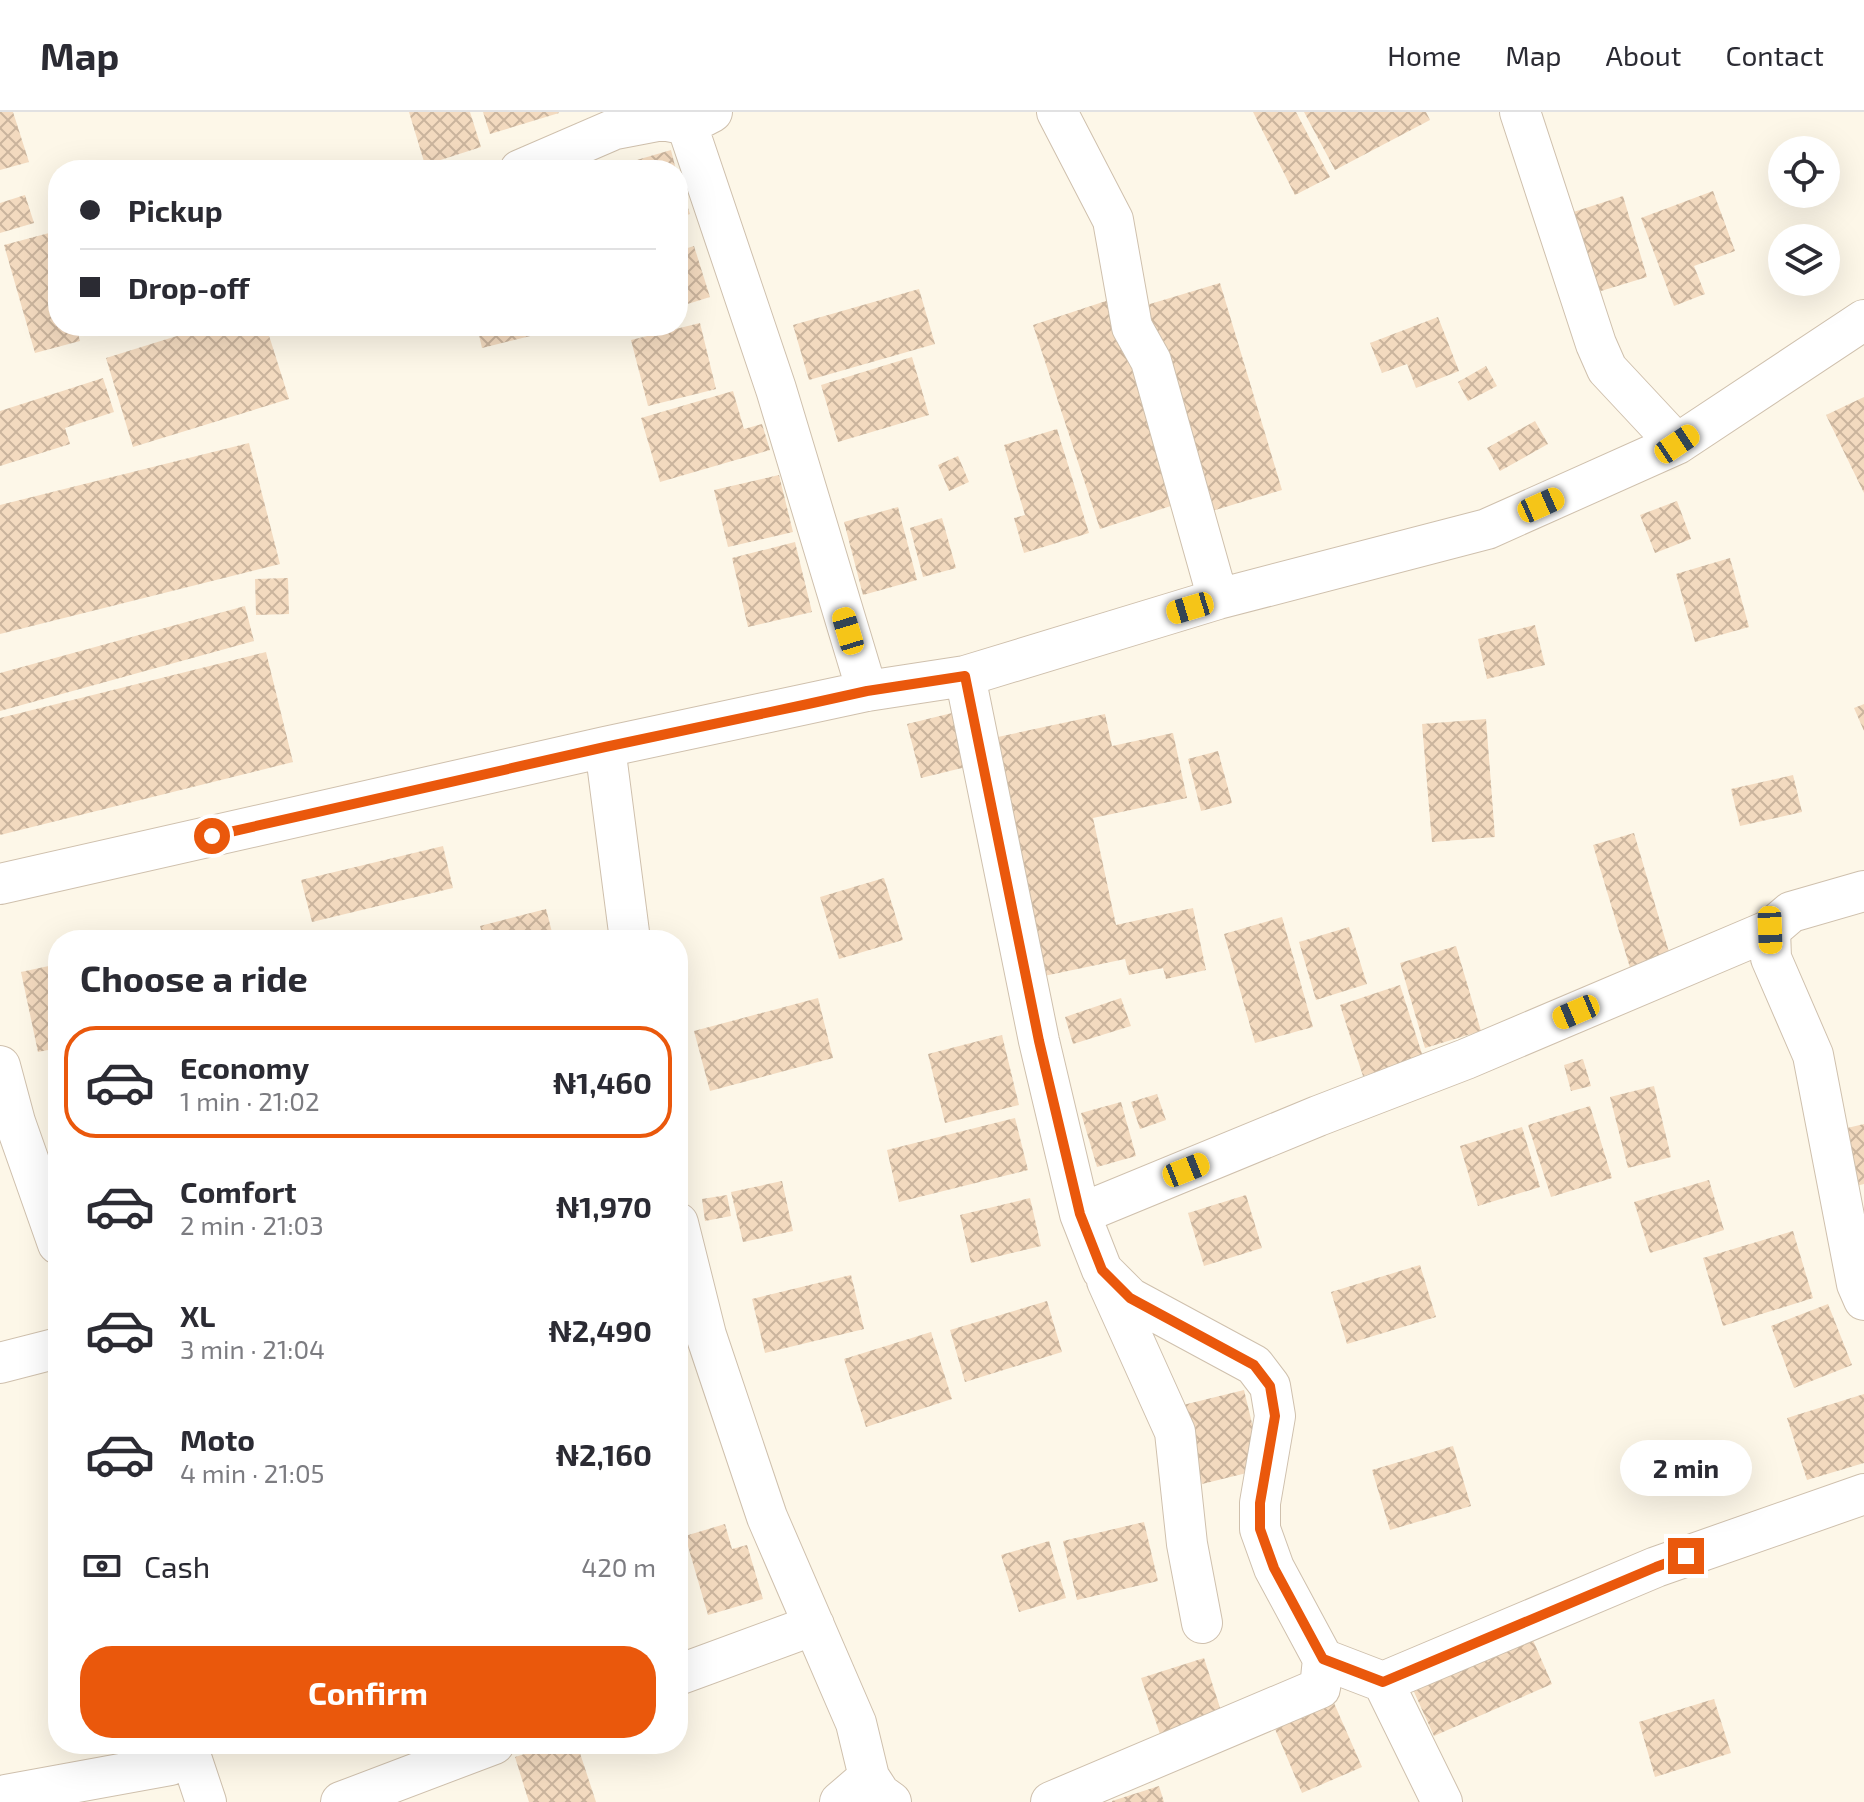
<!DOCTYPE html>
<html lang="en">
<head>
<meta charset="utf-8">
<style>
  body { margin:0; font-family:"Exo 2",sans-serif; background:#f2f2f3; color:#2b2b33; height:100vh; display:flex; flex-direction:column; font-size:30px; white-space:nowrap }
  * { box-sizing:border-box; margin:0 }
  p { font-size:26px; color:#7c7c81 }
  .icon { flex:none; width:44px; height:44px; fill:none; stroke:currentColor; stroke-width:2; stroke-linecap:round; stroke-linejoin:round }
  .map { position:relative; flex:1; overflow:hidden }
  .side { position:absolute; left:48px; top:818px; width:640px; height:824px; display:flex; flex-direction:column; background:#fff; border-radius:32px; box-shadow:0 8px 32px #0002 }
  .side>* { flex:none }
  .top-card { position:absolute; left:48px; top:48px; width:640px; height:176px; border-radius:32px; box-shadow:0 8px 32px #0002; display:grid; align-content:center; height:176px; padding:0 32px; background:#fff }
  .controls { position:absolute; left:1768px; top:24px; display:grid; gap:16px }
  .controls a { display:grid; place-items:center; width:72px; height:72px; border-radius:50%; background:#fff; box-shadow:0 8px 32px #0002; font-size:40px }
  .end { position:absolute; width:36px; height:36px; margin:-18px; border:10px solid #ea580c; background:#fff; box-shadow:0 0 0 4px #fff }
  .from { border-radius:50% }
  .bubble { position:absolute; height:56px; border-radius:28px; background:#fff; box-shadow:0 8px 32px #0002; font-size:26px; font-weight:700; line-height:56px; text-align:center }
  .car { position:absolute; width:24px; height:48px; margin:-24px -12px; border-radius:10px; box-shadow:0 0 6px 2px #0007; background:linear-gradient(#f5c518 24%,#345 0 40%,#f5c518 0 76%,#345 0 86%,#f5c518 0) }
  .top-card b { display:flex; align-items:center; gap:28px; height:76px; font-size:30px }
  .top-card b+b { border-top:2px solid #e1e1e2 }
  .top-card i { width:20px; height:20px; background:#2b2b33 }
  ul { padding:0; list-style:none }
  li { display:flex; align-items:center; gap:24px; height:112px; margin:0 16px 12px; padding:0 16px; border:4px solid transparent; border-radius:32px }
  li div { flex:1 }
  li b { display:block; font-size:30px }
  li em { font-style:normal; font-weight:700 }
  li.active { border-color:#ea580c }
  li>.icon { width:72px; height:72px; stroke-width:1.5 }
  h2 { padding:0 32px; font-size:36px; line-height:96px }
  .pay { display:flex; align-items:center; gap:20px; height:88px; padding:0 32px; font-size:30px }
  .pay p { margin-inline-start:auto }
  .primary-button { display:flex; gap:16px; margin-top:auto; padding:16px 32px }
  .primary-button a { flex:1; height:92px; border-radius:32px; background:#ea580c; color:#fff; font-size:32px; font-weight:700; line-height:92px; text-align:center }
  header { display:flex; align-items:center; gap:48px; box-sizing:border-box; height:112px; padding:0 40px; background:#fff; border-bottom:2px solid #e1e1e2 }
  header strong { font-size:38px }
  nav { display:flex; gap:44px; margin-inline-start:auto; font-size:28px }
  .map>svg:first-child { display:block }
  .building { fill:url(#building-cross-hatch) }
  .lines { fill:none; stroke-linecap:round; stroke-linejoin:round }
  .street-casing { stroke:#cfc0ad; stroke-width:42 }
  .street { stroke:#fff; stroke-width:40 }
  .route { stroke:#ea580c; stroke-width:10 }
</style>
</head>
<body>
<header>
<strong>Map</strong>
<nav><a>Home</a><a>Map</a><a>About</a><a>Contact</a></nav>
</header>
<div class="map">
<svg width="1864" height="1690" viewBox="0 0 1864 1690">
  <defs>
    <pattern id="building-cross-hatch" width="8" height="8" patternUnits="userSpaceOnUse" patternTransform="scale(2)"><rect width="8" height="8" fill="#f3dabf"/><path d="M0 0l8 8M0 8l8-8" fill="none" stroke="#cab49d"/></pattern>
  </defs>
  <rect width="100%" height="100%" fill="#fdf7e8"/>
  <!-- building -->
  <path class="building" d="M0 0H13L29 50 0 58Z
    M409 0H470L481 35 425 53Z
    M483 0H558L559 1 490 22Z
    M1253 0H1296L1330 65 1295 83Z
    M1304 0H1426L1430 8 1335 58Z
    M671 38 676 58H606V57Z
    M678 66 690 102 678 106Z
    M1713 79 1735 139 1694 154 1705 182 1674 194 1641 106Z
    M25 83 34 111 0 121V91Z
    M1623 84 1647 165 1588 183 1564 103Z
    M49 121 58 152V214H76L80 229 35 241 4 133Z
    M694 134 710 185 678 195V139Z
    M1220 171 1282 378 1202 402 1140 195Z
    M919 177 935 232 809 268 793 213Z
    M1112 187 1180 391 1100 417 1033 213Z
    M1438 205 1459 259 1416 276 1407 252 1382 261 1370 231Z
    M700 211 716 277 648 294 631 228Z
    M209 214H266L289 287 133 335 106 246Z
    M477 214H567V215L482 236Z
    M912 245 929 303 838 330 821 273Z
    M1486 254 1497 274 1468 289 1458 270Z
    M103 266 114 300 65 316 70 332 0 354V299Z
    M733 279 744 317 762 312 770 338 660 370 641 306Z
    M1864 285V381L1826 303Z
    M1535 309 1548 332 1500 359 1487 336Z
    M1057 317 1089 421 1024 441 1014 406 1025 403 1004 333Z
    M249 331 280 452 0 522V393Z
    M958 344 969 370 949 379 938 353Z
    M779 363 793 420 728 435 714 378Z
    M1677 389 1691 427 1655 441 1640 403Z
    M898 395 917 468 863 483 844 410Z
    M942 406 956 456 923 465 910 416Z
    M795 430 812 500 748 515 732 446Z
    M1730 446 1749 515 1695 530 1676 462Z
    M288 466 289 502 256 503 255 467Z
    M245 494 254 529 0 599V561Z
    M1535 513 1545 553 1487 567 1478 527Z
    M266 540 293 650 0 723V606Z
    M1864 592V619L1854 596Z
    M952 601 966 655 921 666 907 612Z
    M1105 602 1112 634 1173 621 1187 686 1093 706 1116 813 1193 796 1206 858 1166 867 1163 856 1129 863 1125 847 1044 864 993 626Z
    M1486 607 1495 725 1432 730 1422 612Z
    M1218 639 1232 691 1201 699 1188 647Z
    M1793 663 1802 700 1740 714 1731 677Z
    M1634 721 1671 847 1631 859 1593 733Z
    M443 734 453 776 312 810 301 768Z
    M884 766 903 828 839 847 820 785Z
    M546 797 554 828H484L480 814Z
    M1282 805 1313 915 1255 931 1224 822Z
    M1349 815 1367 872 1316 888 1299 830Z
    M1456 834 1481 919 1425 936 1400 851Z
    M58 852V936L38 940 21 860Z
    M1400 873 1423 945 1363 964 1340 893Z
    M818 886 833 946 710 979 694 919Z
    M1121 886 1131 914 1073 932 1065 905Z
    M1002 923 1019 993 945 1011 928 942Z
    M1583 947 1591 974 1571 979 1564 953Z
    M1654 974 1671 1045 1628 1056 1610 985Z
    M1157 982 1166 1008 1140 1017 1131 990Z
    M1121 990 1136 1044 1097 1055 1081 1001Z
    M1590 994 1612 1066 1551 1085 1528 1013Z
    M1015 1006 1028 1058 899 1090 887 1038Z
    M1864 1012V1072L1852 1075 1839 1018Z
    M1522 1015 1540 1075 1478 1094 1460 1034Z
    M1709 1068 1724 1118 1650 1141 1634 1090Z
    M782 1069 793 1119 743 1130 731 1080Z
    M727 1083 731 1104 705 1109 702 1087Z
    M1246 1083 1262 1136 1204 1154 1188 1101Z
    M1030 1086 1041 1134 971 1151 960 1103Z
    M1793 1119 1813 1186 1723 1214 1703 1146Z
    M1420 1153 1436 1205 1347 1232 1331 1180Z
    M851 1163 864 1217 765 1241 752 1187Z
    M1047 1189 1062 1240 965 1270 950 1218Z
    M1828 1192 1852 1253 1794 1276 1771 1214Z
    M931 1220 952 1287 866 1315 844 1247Z
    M1244 1278 1263 1357 1202 1372 1183 1293Z
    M1864 1282V1351L1807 1368 1787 1306Z
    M1453 1334 1471 1394 1390 1418 1372 1358Z
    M1144 1410 1158 1469 1077 1488 1063 1429Z
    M725 1412 732 1437 747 1433 763 1487 708 1503 685 1424Z
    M1049 1429 1066 1486 1019 1500 1001 1443Z
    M1529 1519 1552 1572 1434 1624 1410 1571Z
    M1204 1546 1225 1611 1163 1631 1141 1566Z
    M1714 1587 1731 1641 1655 1665 1639 1610Z
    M1334 1591 1362 1655 1302 1681 1275 1617Z
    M556 1632H577L596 1690H529L515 1645Z
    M1159 1674 1164 1690H1112V1689Z"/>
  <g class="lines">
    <defs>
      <path id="street" d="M1057 0 1113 108 1132 215 1151 249 1218 487
        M1520 0 1596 232 1607 257 1677 332
        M687 13 776 277 867 579
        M520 58 615 17 662 8 687 13 712 0
        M965 564 1039 929 1080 1102 1102 1158 1130 1186 1254 1253 1270 1274 1275 1304 1260 1391V1417L1274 1456 1323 1547 1320 1576 1051 1690
        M605 635 630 828
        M0 772 605 635 867 579 965 564 1218 487 1487 417 1677 332 1864 208
        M1770 818 1771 846 1813 943 1857 1172 1864 1188
        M0 954 15 1010 58 1132
        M1080 1102 1318 1004 1466 947 1770 818 1791 800 1864 779
        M678 1111 706 1223 767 1405 856 1611 869 1665 880 1682 891 1690
        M1107 1169 1175 1320 1187 1432 1202 1511
        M0 1251 58 1236
        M1323 1547 1383 1570 1442 1690
        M678 1563 814 1513
        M1383 1570 1656 1455 1864 1382
        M188 1636 206 1690
        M0 1689 6 1683 170 1653 188 1636 189 1632
        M341 1690 494 1632
        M840 1690 869 1665"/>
    </defs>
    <!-- street casing -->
    <use href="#street" class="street-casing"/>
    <!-- street -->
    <use href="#street" class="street"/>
  </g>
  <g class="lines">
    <!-- route -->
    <path class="route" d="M212 724 605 635 808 592 867 579 965 564 1039 929 1080 1102 1102 1158 1130 1186 1254 1253 1270 1274 1275 1304 1260 1391V1417L1274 1456 1323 1547 1383 1570 1656 1455 1686 1444"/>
  </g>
</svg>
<div class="controls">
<a><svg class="icon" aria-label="locate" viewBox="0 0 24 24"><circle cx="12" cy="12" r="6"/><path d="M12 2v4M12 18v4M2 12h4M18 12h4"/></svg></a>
<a><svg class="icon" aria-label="layers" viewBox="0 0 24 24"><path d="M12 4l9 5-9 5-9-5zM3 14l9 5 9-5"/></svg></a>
</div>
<i class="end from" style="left:212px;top:724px"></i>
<i class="end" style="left:1686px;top:1444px"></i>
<div class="bubble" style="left:1620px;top:1328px;width:132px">2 min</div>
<i class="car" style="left:1677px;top:332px;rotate:56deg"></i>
<i class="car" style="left:1541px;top:393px;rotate:66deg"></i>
<i class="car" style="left:1190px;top:496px;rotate:253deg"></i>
<i class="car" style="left:848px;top:519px;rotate:343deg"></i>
<i class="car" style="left:1770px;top:818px;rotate:178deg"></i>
<i class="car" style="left:1576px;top:900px;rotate:247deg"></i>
<i class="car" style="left:1186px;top:1058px;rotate:68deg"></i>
<div class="top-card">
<b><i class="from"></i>Pickup</b>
<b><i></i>Drop-off</b>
</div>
<section class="side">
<h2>Choose a ride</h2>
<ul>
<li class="active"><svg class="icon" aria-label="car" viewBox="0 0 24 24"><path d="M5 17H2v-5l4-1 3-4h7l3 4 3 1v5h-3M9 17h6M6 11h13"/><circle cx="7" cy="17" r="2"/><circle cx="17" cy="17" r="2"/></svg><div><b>Economy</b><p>1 min · 21:02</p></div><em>₦1,460</em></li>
<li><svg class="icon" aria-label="car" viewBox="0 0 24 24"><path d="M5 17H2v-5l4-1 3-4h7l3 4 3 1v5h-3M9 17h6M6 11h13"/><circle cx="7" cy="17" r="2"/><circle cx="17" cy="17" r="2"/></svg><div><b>Comfort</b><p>2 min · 21:03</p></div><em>₦1,970</em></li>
<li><svg class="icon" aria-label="car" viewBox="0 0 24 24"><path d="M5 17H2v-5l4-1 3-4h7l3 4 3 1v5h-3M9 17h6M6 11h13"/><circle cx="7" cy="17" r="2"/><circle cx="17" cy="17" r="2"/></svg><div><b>XL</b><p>3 min · 21:04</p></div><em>₦2,490</em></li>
<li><svg class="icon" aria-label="car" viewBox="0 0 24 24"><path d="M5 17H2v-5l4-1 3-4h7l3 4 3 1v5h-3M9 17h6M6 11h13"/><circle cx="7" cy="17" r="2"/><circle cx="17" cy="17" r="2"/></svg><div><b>Moto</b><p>4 min · 21:05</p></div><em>₦2,160</em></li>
</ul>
<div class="pay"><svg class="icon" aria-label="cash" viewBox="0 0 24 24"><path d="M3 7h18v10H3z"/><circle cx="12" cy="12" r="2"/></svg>Cash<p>420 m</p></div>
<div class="primary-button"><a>Confirm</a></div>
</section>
</div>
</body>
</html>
